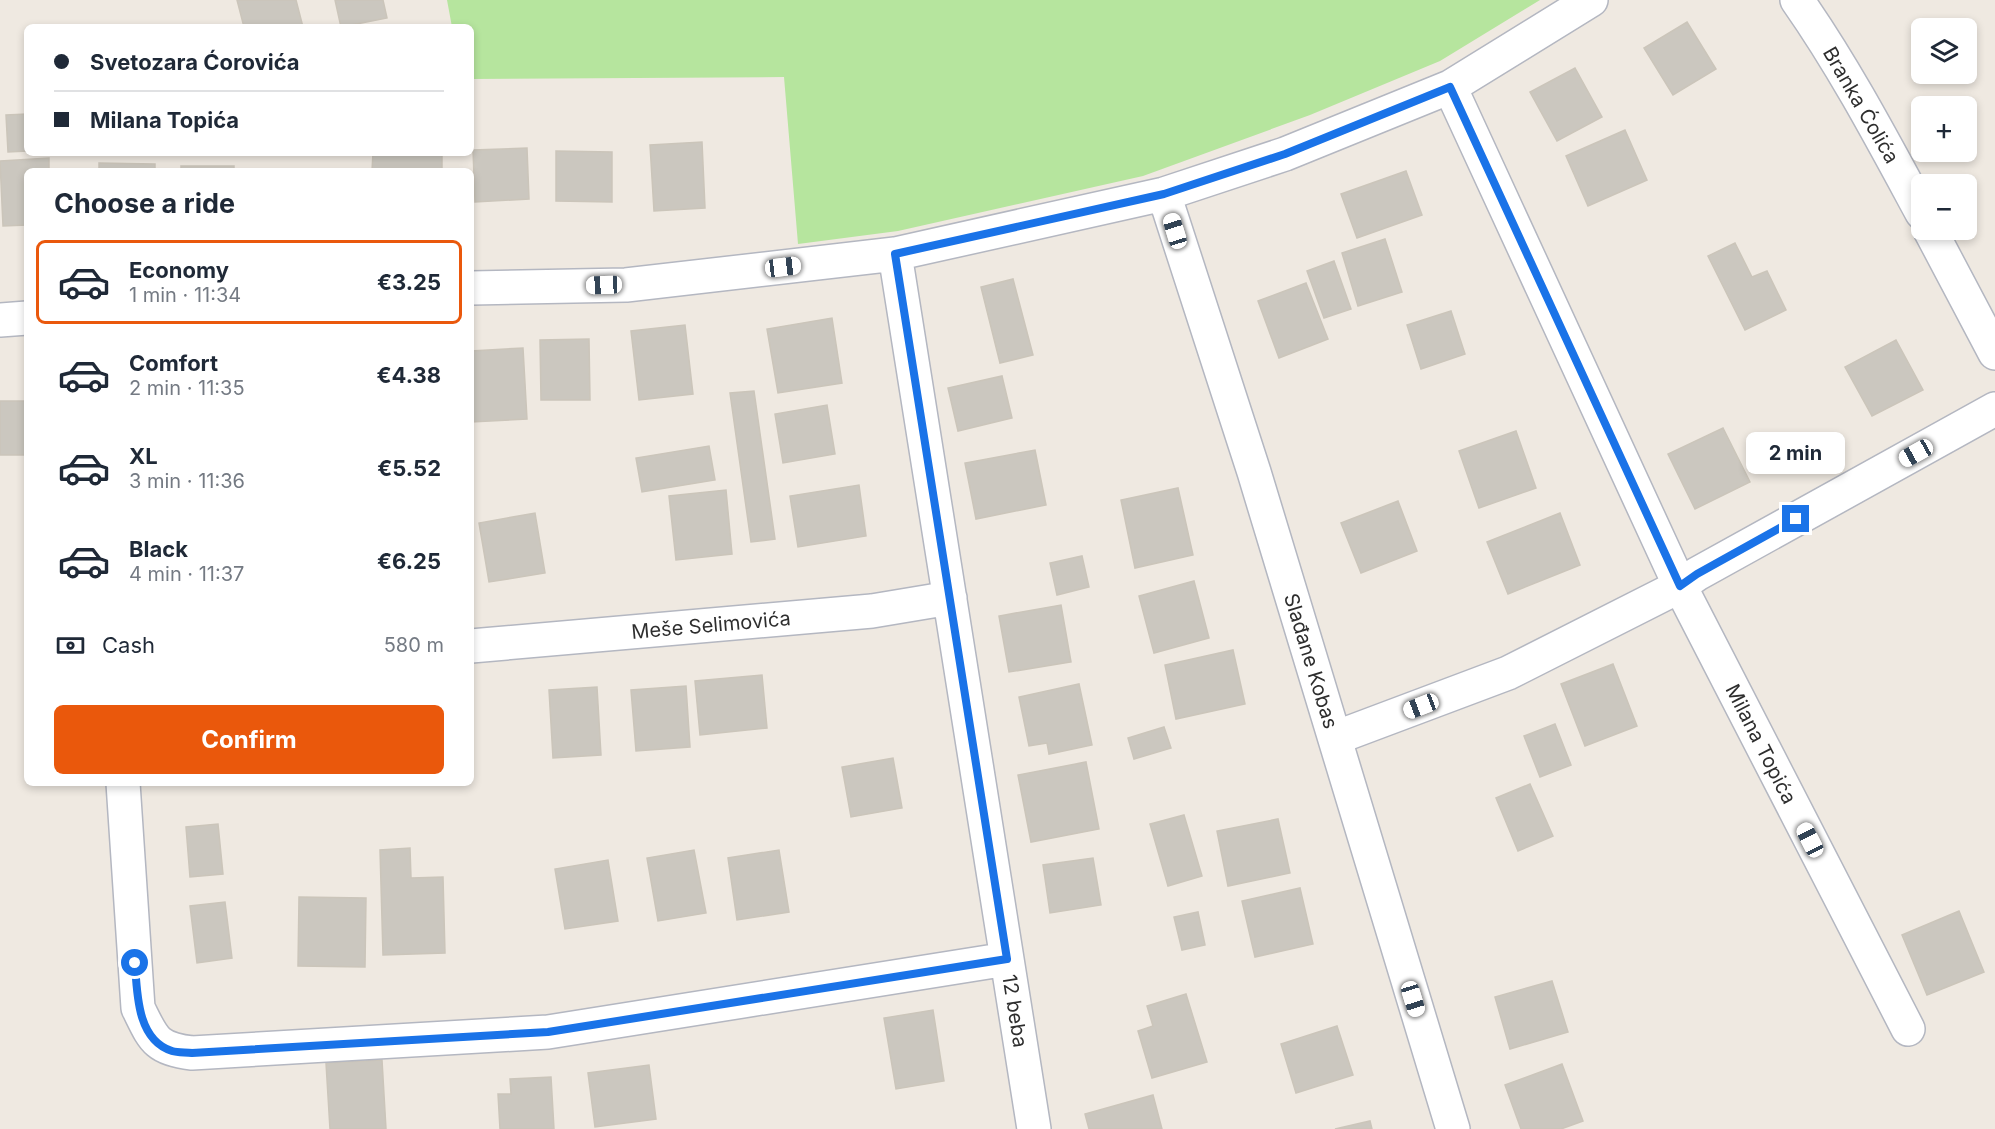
<!DOCTYPE html>
<html lang="en">
<head>
<meta charset="utf-8">
<style>
  body { margin:0; font-family:Inter,sans-serif; background:#f2f2f3; color:#1f2937; height:100vh; display:flex; flex-direction:column; font-size:22px; white-space:nowrap }
  * { box-sizing:border-box; margin:0 }
  p { font-size:20px; color:#747a83 }
  .icon { flex:none; width:33px; height:33px; fill:none; stroke:currentColor; stroke-width:2; stroke-linecap:round; stroke-linejoin:round }
  .map { position:relative; flex:1; overflow:hidden }
  .side { position:absolute; left:24px; top:168px; width:450px; height:618px; display:flex; flex-direction:column; background:#fff; border-radius:9px; box-shadow:0 3px 9px #0003 }
  .side>* { flex:none }
  .hud { position:absolute; left:24px; top:24px; width:450px; height:132px; border-radius:9px; box-shadow:0 3px 9px #0003; display:grid; align-content:center; height:132px; padding:0 30px; background:#fff }
  .buttons { position:absolute; left:1911px; top:18px; display:grid; gap:12px }
  .buttons a { display:grid; place-items:center; width:66px; height:66px; border-radius:9px; background:#fff; box-shadow:0 3px 9px #0003; font-size:30px }
  .end { position:absolute; width:27px; height:27px; margin:-14px; border:8px solid #1a73e8; background:#fff; box-shadow:0 0 0 3px #fff }
  .from { border-radius:50% }
  .bubble { position:absolute; height:42px; border-radius:9px; background:#fff; box-shadow:0 3px 9px #0003; font-size:20px; font-weight:700; line-height:42px; text-align:center }
  .car { position:absolute; width:18px; height:36px; margin:-18px -9px; border-radius:8px; box-shadow:0 0 4px 2px #0007; background:linear-gradient(#fff 24%,#345 0 40%,#fff 0 76%,#345 0 86%,#fff 0) }
  .hud b { display:flex; align-items:center; gap:21px; height:57px; font-size:22px }
  .hud b+b { border-top:2px solid #e0e1e3 }
  .hud i { width:15px; height:15px; background:#1f2937 }
  ul { padding:0; list-style:none }
  li { display:flex; align-items:center; gap:18px; height:84px; margin:0 12px 9px; padding:0 18px; border:3px solid transparent; border-radius:9px }
  li div { flex:1 }
  li b { display:block; font-size:22px }
  li em { font-style:normal; font-weight:700 }
  li.selected { border-color:#ea580c }
  li>.icon { width:54px; height:54px; stroke-width:1.5 }
  h2 { padding:0 30px; font-size:27px; line-height:72px }
  .pay { display:flex; align-items:center; gap:15px; height:66px; padding:0 30px; font-size:22px }
  .pay p { margin-inline-start:auto }
  .action { display:flex; gap:12px; margin-top:auto; padding:12px 30px }
  .action a { flex:1; height:69px; border-radius:9px; background:#ea580c; color:#fff; font-size:24px; font-weight:700; line-height:69px; text-align:center }
  .map>svg:first-child { display:block }
  .green { fill:#b6e59e }
  .building { fill:#cbc7bf; stroke:#cbc5ba; stroke-width:1.5 }
  .lines { fill:none; stroke-linecap:round; stroke-linejoin:round }
  .minor-casing { stroke:#b4b7c1; stroke-width:36 }
  .minor { stroke:#fff; stroke-width:33 }
  .route { stroke:#1a73e8; stroke-width:8 }
  .labels { text-anchor:middle; stroke-width:4.5; stroke-linejoin:round; paint-order:stroke }
  .street-label { font-size:20px; fill:#2e2e2e; stroke:#fff }
</style>
</head>
<body>
<div class="map">
<svg width="1995" height="1129" viewBox="0 0 1995 1129">
  <rect width="100%" height="100%" fill="#efe9e1"/>
  <!-- green -->
  <path class="green" d="M447 0H1540L1440 61 1310 115 1143 176 898 231 798 244 784 77 471 79V27H452Z"/>
  <!-- building -->
  <path class="building" d="M237 0H296L303 27H244Z
    M335 0H383L387 18 341 27Z
    M1687 22 1716 69 1673 95 1644 48Z
    M1575 68 1602 117 1557 141 1530 92Z
    M27 114V151L8 152 6 115Z
    M1625 130 1647 180 1588 206 1566 156Z
    M702 142 705 208 654 211 650 145Z
    M527 148 529 199 475 202 473 150Z
    M556 151 612 152V202L556 201Z
    M373 153 442 155V171H372Z
    M49 158V171H27V225L3 226 0 161Z
    M99 163 155 164V171H99Z
    M181 166H234V171H181Z
    M1406 171 1422 215 1357 238 1341 194Z
    M1385 239 1402 292 1358 306 1342 253Z
    M1735 243 1752 277 1767 271 1786 310 1745 330 1708 256Z
    M1334 261 1351 309 1324 318 1307 271Z
    M1013 279 1033 355 1000 363 981 287Z
    M1306 283 1328 339 1279 358 1258 301Z
    M1451 311 1465 354 1421 369 1407 325Z
    M832 318 842 383 778 393 767 329Z
    M685 325 693 394 639 400 631 331Z
    M589 339 590 400H541L540 340Z
    M1896 340 1923 390 1872 416 1845 367Z
    M523 348 527 419 471 422V351Z
    M1002 376 1012 418 958 431 948 388Z
    M754 391 775 539 751 542 730 393Z
    M0 401H27V455H0Z
    M827 405 835 454 783 463 775 414Z
    M1723 428 1750 482 1695 509 1668 454Z
    M1516 431 1536 488 1479 508 1459 451Z
    M709 446 715 480 642 492 636 458Z
    M1035 450 1046 505 976 519 965 463Z
    M859 485 866 536 798 547 790 496Z
    M1178 488 1193 555 1135 568 1121 500Z
    M726 490 732 554 676 560 669 496Z
    M1398 501 1417 551 1361 573 1341 523Z
    M535 513 545 573 489 582 479 523Z
    M1560 513 1580 565 1508 594 1487 542Z
    M1082 556 1089 587 1057 595 1050 563Z
    M1194 581 1209 638 1154 653 1139 596Z
    M1061 605 1071 662 1009 672 999 616Z
    M1233 650 1245 704 1176 719 1165 665Z
    M1613 664 1637 726 1585 746 1561 684Z
    M762 675 767 728 700 735 695 681Z
    M1079 684 1092 745 1049 754 1047 743 1029 746 1019 697Z
    M686 686 690 747 636 751 631 690Z
    M597 687 601 755 553 758 549 690Z
    M1555 724 1571 765 1540 777 1524 736Z
    M1164 727 1171 748 1134 759 1128 738Z
    M893 758 902 808 851 817 842 767Z
    M1086 762 1099 829 1031 842 1018 775Z
    M1530 784 1553 836 1518 851 1496 798Z
    M1184 815 1202 876 1168 886 1150 824Z
    M1278 819 1290 873 1228 886 1217 831Z
    M218 824 223 874 190 877 186 827Z
    M410 848 411 878 443 877 445 953 383 955 380 850Z
    M694 850 706 913 658 921 647 858Z
    M779 850 789 912 737 920 728 858Z
    M1093 858 1101 905 1050 913 1043 865Z
    M608 860 618 921 565 929 555 869Z
    M1300 888 1313 944 1255 957 1242 901Z
    M299 897 366 898 365 967 298 966Z
    M225 902 232 958 197 963 190 906Z
    M1959 911 1984 972 1927 995 1902 935Z
    M1198 912 1205 945 1182 950 1174 917Z
    M1552 981 1568 1032 1510 1049 1495 997Z
    M1186 994 1207 1062 1152 1078 1138 1031 1153 1026 1147 1006Z
    M933 1010 944 1081 896 1089 884 1018Z
    M1337 1026 1353 1075 1296 1093 1281 1044Z
    M382 1060 386 1129H330L326 1063Z
    M1562 1064 1583 1121 1561 1129H1521L1505 1085Z
    M649 1065 656 1119 595 1127 588 1073Z
    M551 1077 554 1129H500L498 1094H511L510 1079Z
    M1153 1095 1162 1129H1089L1085 1114Z
    M1370 1121 1372 1129H1335Z"/>
  <g class="lines">
    <defs>
      <path id="minor" d="M1797 0C1844 67 1883 141 1922 213
        M1450 87 1680 586 1908 1029
        M1164 194 1254 472 1453 1129
        M1930 230 1995 353
        M895 254 1034 1129
        M471 288 626 285 895 254 1164 194 1285 154 1450 87 1591 0
        M0 320 27 318
        M471 646 872 611 950 598
        M1335 738 1508 673 1680 586 1697 574 1995 409
        M123 783 138 1008C153 1038 155 1049 192 1053L548 1032 1007 959"/>
    </defs>
    <!-- minor casing -->
    <use href="#minor" class="minor-casing"/>
    <!-- minor -->
    <use href="#minor" class="minor"/>
  </g>
  <g class="lines">
    <!-- route -->
    <path class="route" d="M135 963C137 993 137 1040 172 1051 178 1053 186 1052 192 1053L548 1032 1007 959 895 254 1164 194 1285 154 1450 87 1680 586 1697 574 1796 519"/>
  </g>
  <g class="labels">
    <!-- street labels -->
    <g class="street-label">
      <text transform="translate(1861 105) rotate(60)" y="7">Branka Ćolića</text>
      <text transform="translate(711 625) rotate(-5)" y="7">Meše Selimovića</text>
      <text transform="translate(1311 661) rotate(73)" y="7">Slađane Kobas</text>
      <text transform="translate(1761 744) rotate(63)" y="7">Milana Topića</text>
      <text transform="translate(1015 1011) rotate(81)" y="7">12 beba</text>
    </g>
  </g>
</svg>
<div class="buttons">
<a><svg class="icon" aria-label="layers" viewBox="0 0 24 24"><path d="M12 4l9 5-9 5-9-5zM3 14l9 5 9-5"/></svg></a>
<a>+</a>
<a>−</a>
</div>
<i class="end from" style="left:135px;top:963px"></i>
<i class="end" style="left:1796px;top:519px"></i>
<div class="bubble" style="left:1746px;top:432px;width:99px">2 min</div>
<i class="car" style="left:1175px;top:231px;rotate:343deg"></i>
<i class="car" style="left:783px;top:267px;rotate:83deg"></i>
<i class="car" style="left:604px;top:285px;rotate:268deg"></i>
<i class="car" style="left:1916px;top:453px;rotate:241deg"></i>
<i class="car" style="left:1421px;top:706px;rotate:249deg"></i>
<i class="car" style="left:1810px;top:840px;rotate:333deg"></i>
<i class="car" style="left:1413px;top:999px;rotate:163deg"></i>
<div class="hud">
<b><i class="from"></i>Svetozara Ćorovića</b>
<b><i></i>Milana Topića</b>
</div>
<section class="side">
<h2>Choose a ride</h2>
<ul>
<li class="selected"><svg class="icon" aria-label="car" viewBox="0 0 24 24"><path d="M5 17H2v-5l4-1 3-4h7l3 4 3 1v5h-3M9 17h6M6 11h13"/><circle cx="7" cy="17" r="2"/><circle cx="17" cy="17" r="2"/></svg><div><b>Economy</b><p>1 min · 11:34</p></div><em>€3.25</em></li>
<li><svg class="icon" aria-label="car" viewBox="0 0 24 24"><path d="M5 17H2v-5l4-1 3-4h7l3 4 3 1v5h-3M9 17h6M6 11h13"/><circle cx="7" cy="17" r="2"/><circle cx="17" cy="17" r="2"/></svg><div><b>Comfort</b><p>2 min · 11:35</p></div><em>€4.38</em></li>
<li><svg class="icon" aria-label="car" viewBox="0 0 24 24"><path d="M5 17H2v-5l4-1 3-4h7l3 4 3 1v5h-3M9 17h6M6 11h13"/><circle cx="7" cy="17" r="2"/><circle cx="17" cy="17" r="2"/></svg><div><b>XL</b><p>3 min · 11:36</p></div><em>€5.52</em></li>
<li><svg class="icon" aria-label="car" viewBox="0 0 24 24"><path d="M5 17H2v-5l4-1 3-4h7l3 4 3 1v5h-3M9 17h6M6 11h13"/><circle cx="7" cy="17" r="2"/><circle cx="17" cy="17" r="2"/></svg><div><b>Black</b><p>4 min · 11:37</p></div><em>€6.25</em></li>
</ul>
<div class="pay"><svg class="icon" aria-label="cash" viewBox="0 0 24 24"><path d="M3 7h18v10H3z"/><circle cx="12" cy="12" r="2"/></svg>Cash<p>580 m</p></div>
<div class="action"><a>Confirm</a></div>
</section>
</div>
</body>
</html>
